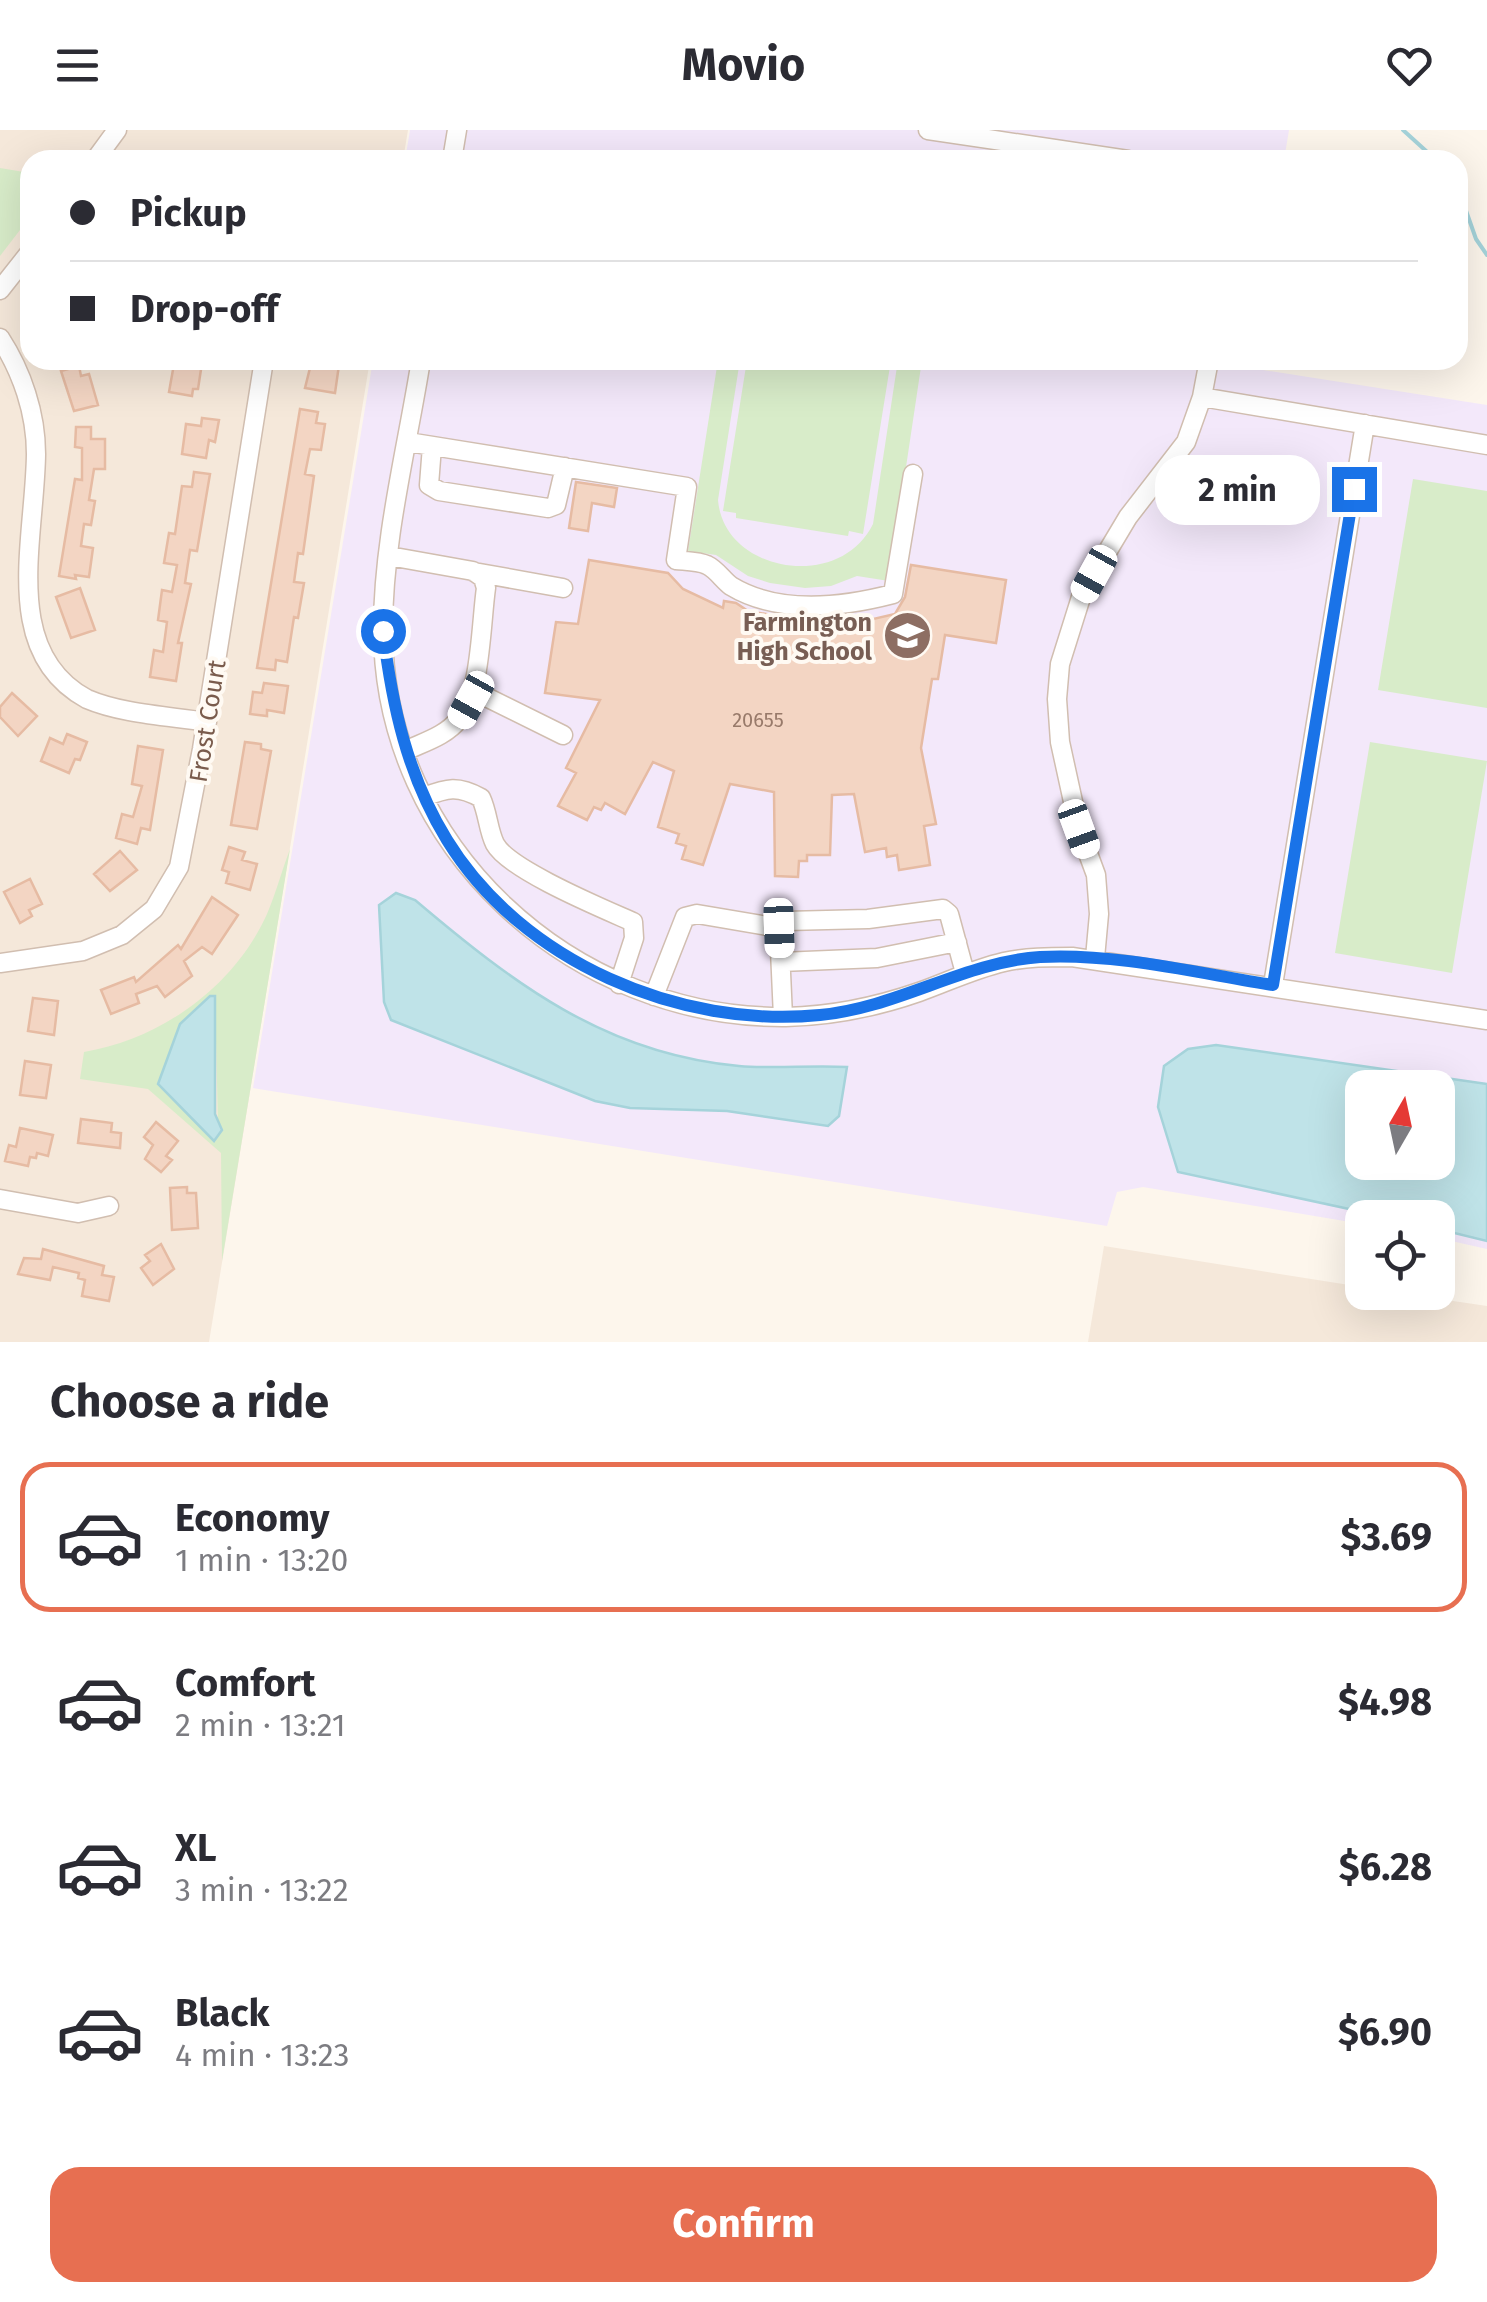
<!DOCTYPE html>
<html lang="en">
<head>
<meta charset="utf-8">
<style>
  body { margin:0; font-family:"Fira Sans",sans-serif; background:#f2f2f3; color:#2b2b33; height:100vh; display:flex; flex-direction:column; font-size:38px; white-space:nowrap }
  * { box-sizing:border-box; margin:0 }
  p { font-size:32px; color:#7c7c81 }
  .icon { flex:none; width:55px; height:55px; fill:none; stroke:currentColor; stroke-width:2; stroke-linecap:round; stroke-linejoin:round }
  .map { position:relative; height:1212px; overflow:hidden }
  .side { display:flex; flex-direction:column; background:#fff; flex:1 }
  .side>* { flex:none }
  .banner { position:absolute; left:20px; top:20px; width:1448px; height:220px; border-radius:30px; box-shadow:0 10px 40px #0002; display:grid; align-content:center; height:220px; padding:0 50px; background:#fff }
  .needle { width:65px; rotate:9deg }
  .buttons { position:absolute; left:1345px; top:940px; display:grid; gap:20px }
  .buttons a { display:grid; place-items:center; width:110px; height:110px; border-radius:20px; background:#fff; box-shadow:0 10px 40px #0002; font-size:50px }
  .end { position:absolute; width:45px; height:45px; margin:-22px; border:12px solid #1a73e8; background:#fff; box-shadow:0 0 0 5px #fff }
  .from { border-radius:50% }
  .bubble { position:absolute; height:70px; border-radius:30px; background:#fff; box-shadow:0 10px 40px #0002; font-size:32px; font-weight:700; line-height:70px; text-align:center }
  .car { position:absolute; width:30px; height:60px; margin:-30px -15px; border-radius:12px; box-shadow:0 0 8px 2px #0007; background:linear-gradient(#fff 24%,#345 0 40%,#fff 0 76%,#345 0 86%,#fff 0) }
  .banner b { display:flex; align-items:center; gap:35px; height:95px; font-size:38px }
  .banner b+b { border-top:2px solid #e1e1e2 }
  .banner i { width:25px; height:25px; background:#2b2b33 }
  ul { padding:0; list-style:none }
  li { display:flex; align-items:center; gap:30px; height:150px; margin:0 20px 15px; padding:0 30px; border:5px solid transparent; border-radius:30px }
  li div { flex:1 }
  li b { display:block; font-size:38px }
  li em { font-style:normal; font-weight:700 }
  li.on { border-color:#e76f51 }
  li>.icon { width:90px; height:90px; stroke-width:1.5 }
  h2 { padding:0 50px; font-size:45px; line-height:120px }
  .primary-button { display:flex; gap:20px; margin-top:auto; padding:20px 50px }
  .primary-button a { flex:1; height:115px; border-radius:30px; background:#e76f51; color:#fff; font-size:40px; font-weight:700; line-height:115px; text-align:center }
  header { display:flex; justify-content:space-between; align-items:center; height:130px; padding:0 50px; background:#fff; font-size:45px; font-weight:700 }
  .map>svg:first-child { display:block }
  .residential { fill:#f5e8da }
  .education { fill:#f3e8fa; fill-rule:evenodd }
  .green { fill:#d8ecc9; fill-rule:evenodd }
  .water { fill:#bfe3e8; stroke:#a5d3da; stroke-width:2.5; fill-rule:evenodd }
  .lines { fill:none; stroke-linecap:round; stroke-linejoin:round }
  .stream { stroke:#a5d3da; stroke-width:4 }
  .building { fill:#f3d5c3; stroke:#e6bba3; stroke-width:2.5 }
  .minor-casing { stroke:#d1beb0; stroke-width:21 }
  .minor { stroke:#fff; stroke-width:18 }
  .route { stroke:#1a73e8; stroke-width:12 }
  .labels { text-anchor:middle; stroke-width:8; stroke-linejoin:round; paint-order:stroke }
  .number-label { font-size:20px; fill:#987a6a }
  .education-label { font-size:25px; font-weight:bold; fill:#785e54; stroke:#fffaf3; text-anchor:end }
  .street-label { font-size:25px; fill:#7a5c4d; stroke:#fffaf3 }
</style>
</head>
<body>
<header><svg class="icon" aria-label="menu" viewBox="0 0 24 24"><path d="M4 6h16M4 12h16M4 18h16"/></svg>Movio<svg class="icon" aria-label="heart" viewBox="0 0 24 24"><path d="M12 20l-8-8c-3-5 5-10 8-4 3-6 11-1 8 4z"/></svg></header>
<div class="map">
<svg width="1487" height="1212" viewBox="0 0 1487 1212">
  <rect width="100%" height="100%" fill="#fdf6ec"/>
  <!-- residential -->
  <path class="residential" d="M0 0H408L403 30H30V230H370L209 1212H0Z
    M1104 1116 1362 1157V1162L1399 1163 1487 1176V1212H1088Z"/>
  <!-- education -->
  <path class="education" d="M410 0H1289L1284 30H405Z
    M373 230H1251L1250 238 1487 275V1119L1438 1108V1088H1362V1094L1143 1057 1117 1062 1107 1096 253 958ZM1362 958H1438V1032H1362Z"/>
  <!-- green -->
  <path class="green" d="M0 38 30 43V87L0 126Z
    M718 230H740L718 370C724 443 840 462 873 394L898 230H922L889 451 857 446 831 456 805 458 770 453 748 446 716 425 688 421Z
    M747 230H891L863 404 849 401 848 406 736 388V383L723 381Z
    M1413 349 1487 361V578L1378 560Z
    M1370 612 1487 631 1452 843 1335 823Z
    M290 719 222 1131 221 1023 148 959 80 949 84 922C161 909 234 857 267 784 276 763 282 740 290 719ZM215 867 218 994 209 1008 207 1000 183 977Z"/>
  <!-- water -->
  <path class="water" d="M396 763 415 770C513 853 605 924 739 936 774 939 811 935 847 937L839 986 828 996 727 981 630 978 595 971 391 890 384 872 379 775Z
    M210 866H215V984L222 1000 214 1011 158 954 180 894Z
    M1216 915 1487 954V1111L1438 1099V1088L1386 1087 1178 1042 1158 977 1164 936 1188 919ZM1362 958H1438V1032H1362Z"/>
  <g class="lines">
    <!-- stream -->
    <path class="stream" d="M1403 0 1436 30
      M1458 58 1476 109 1487 125"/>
  </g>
  <!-- building -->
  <path class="building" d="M312 230 339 235 335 263 305 258Z
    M187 231 202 233 198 259H193L192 266 169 262 174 234 186 236Z
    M79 236 81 246 89 244 98 275 74 281 61 241Z
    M300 279 318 282 316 293 325 294 321 320 310 319 305 344 314 346 303 424 298 423 294 452 304 453 298 488 294 487 287 532 276 530 275 540 257 538Z
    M202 288 219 290 215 312 209 310 206 328 182 324 186 294 201 296Z
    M76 297H91V309H105V339H94L89 370 95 371 91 395 84 394 81 416 93 418 89 447 75 445 76 449 59 446 75 349 82 350V318L75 317Z
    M194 342 210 344 197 421 190 420 185 453 191 454 178 513H182L176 551 150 547 154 520 163 522 167 492 158 490 162 460 172 462 177 435 164 433 169 403 175 404 182 356 192 357Z
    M576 352 617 358 614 377 592 373 588 401 569 398Z
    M589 430 668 443 683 459 723 478 724 471 736 473 748 481 813 492 814 488 836 489 835 498 895 484 905 467 911 435 1006 450 996 513 945 505 938 549H932L921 618 936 694 924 696 930 735 899 740 897 725 887 727 886 718 865 722 854 664 832 665 830 725H807V731H799L798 747 775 746 774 662 730 654 703 735 682 729 686 716 676 713 679 704 658 697 674 641 653 632 625 684 605 673 601 680 594 677 587 690 558 676 576 643 566 638 600 570 545 563 556 492 578 494Z
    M80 458 95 500 71 508 56 467Z
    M264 553 288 556 284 583 267 580V586L250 584 253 562 262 563Z
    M12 563 37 586 18 606 0 587V577Z
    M67 604 87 612 80 630 75 629 69 643 41 631 50 608 63 614Z
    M245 612 261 614V619L271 621 257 699 231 695Z
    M138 616 163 620 150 700 141 698 137 714 116 708 122 684 133 687 142 656 132 654Z
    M229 717 245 722 242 730 257 734 250 760 226 753 229 742 222 740Z
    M120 721 137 740 110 761 94 744Z
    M30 749 42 774 29 780 32 786 20 793 4 762Z
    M212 767 238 785 212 824 202 817 184 831 192 846 165 867 157 856 136 864 139 873 111 884 101 860 134 847 136 852 178 815 181 819Z
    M33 868 58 871 54 905 28 901Z
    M25 931 51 935 46 968 20 965Z
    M81 989 112 993 111 1002 121 1003 120 1018 78 1013Z
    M156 992 178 1011 166 1026 172 1030 161 1042 145 1029 153 1015 144 1007Z
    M20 998 53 1005 48 1026 37 1023 36 1028 30 1027 28 1036 5 1031 9 1015 16 1017Z
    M187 1057V1063H196L198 1098 172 1100 170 1058Z
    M161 1114 174 1139 153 1155 141 1138 150 1131 145 1125Z
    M43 1119 104 1136 102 1145 114 1147 109 1171 82 1166 85 1150 78 1148 79 1143 53 1137 50 1150 18 1144 24 1128 41 1129Z"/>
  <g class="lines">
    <defs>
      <path id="minor" d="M928 0 1128 30
        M95 30 117 0
        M452 30 457 0
        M0 160 30 122
        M0 208C22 242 36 283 36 324 35 410 0 522 87 569 122 584 169 586 207 592
        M421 230C407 318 383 410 383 499 383 717 572 889 786 887 830 886 876 877 919 862 947 852 974 839 1004 832 1026 827 1049 827 1072 827L1487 890
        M1209 230 1202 267 1487 315
        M408 312 687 357 676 430C685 431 699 431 707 435 716 439 723 450 731 456 779 485 843 477 893 464L913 344
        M432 316 429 355 439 361 548 378 556 375 565 337
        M389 426 473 441 483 448 486 458C481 492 481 564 459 589 446 606 424 612 405 621
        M474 442 563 458
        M472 560 563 605
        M424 667C447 658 458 655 481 668 488 683 488 700 495 714 509 740 604 779 633 792L634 808 619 854
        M1095 828 1099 784 1096 745 1079 699 1060 612 1057 569 1060 534 1082 464 1128 387 1186 312 1202 267
        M781 832 877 828 957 812
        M0 833 83 821 122 805 154 779 179 737 202 619 264 230
        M1273 855 1365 294
        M654 866 685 787 697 784 779 798
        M783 887 779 798 786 791 868 789 943 779 949 784 965 843
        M0 1069 78 1083 109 1076"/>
    </defs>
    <!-- minor casing -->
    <use href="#minor" class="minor-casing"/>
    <!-- minor -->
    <use href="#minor" class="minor"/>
  </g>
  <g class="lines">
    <!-- route -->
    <path class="route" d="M383 501C392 575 407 645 447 710 522 832 680 899 820 885 897 878 964 832 1040 827 1117 823 1197 843 1273 855L1354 359"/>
  </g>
  <!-- icons -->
  <defs>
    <symbol id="school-disc" viewBox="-11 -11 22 22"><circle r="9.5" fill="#8d6e63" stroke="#fffaf3"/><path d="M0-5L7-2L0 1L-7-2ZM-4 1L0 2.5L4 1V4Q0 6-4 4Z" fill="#fff"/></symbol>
  </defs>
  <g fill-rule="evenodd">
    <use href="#school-disc" x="880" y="478" width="55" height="55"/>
  </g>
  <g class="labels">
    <!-- number labels -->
    <g class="number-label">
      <text x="758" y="597">20655</text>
    </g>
    <!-- education labels -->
    <g class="education-label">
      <text x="872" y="501">Farmington<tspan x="872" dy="29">High School</tspan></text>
    </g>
    <!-- street labels -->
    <g class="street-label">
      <text transform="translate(207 591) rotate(-81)" y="9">Frost Court</text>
    </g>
  </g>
</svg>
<div class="buttons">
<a><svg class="needle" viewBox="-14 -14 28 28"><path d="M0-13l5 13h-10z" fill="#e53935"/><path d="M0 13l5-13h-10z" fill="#7c7c81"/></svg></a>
<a><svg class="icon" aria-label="locate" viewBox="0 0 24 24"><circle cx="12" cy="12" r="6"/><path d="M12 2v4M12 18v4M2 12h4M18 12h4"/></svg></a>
</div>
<i class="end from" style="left:383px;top:501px"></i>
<i class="end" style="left:1354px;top:359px"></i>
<div class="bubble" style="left:1155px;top:325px;width:165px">2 min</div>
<i class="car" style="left:1094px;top:444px;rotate:209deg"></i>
<i class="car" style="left:471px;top:570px;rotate:209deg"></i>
<i class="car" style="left:1079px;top:699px;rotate:160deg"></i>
<i class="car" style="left:779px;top:798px;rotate:178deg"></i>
<div class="banner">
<b><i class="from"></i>Pickup</b>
<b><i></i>Drop-off</b>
</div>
</div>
<section class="side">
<h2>Choose a ride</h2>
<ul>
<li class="on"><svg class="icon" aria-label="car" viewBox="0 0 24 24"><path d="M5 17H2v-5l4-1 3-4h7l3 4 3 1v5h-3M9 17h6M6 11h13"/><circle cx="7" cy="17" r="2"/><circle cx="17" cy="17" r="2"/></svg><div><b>Economy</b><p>1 min · 13:20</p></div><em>$3.69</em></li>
<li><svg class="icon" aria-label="car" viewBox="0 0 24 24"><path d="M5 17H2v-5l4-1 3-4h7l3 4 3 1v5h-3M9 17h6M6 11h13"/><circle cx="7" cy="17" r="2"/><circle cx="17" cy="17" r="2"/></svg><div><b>Comfort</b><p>2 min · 13:21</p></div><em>$4.98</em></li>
<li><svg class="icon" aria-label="car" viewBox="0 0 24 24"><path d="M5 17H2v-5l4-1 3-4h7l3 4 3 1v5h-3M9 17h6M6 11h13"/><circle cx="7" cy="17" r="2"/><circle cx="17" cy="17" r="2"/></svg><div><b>XL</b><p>3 min · 13:22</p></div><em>$6.28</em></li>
<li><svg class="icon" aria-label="car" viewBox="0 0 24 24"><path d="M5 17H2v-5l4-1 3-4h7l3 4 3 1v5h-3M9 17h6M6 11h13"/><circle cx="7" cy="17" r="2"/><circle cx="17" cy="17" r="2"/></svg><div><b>Black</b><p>4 min · 13:23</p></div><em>$6.90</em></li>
</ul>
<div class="primary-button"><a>Confirm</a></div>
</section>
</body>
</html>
